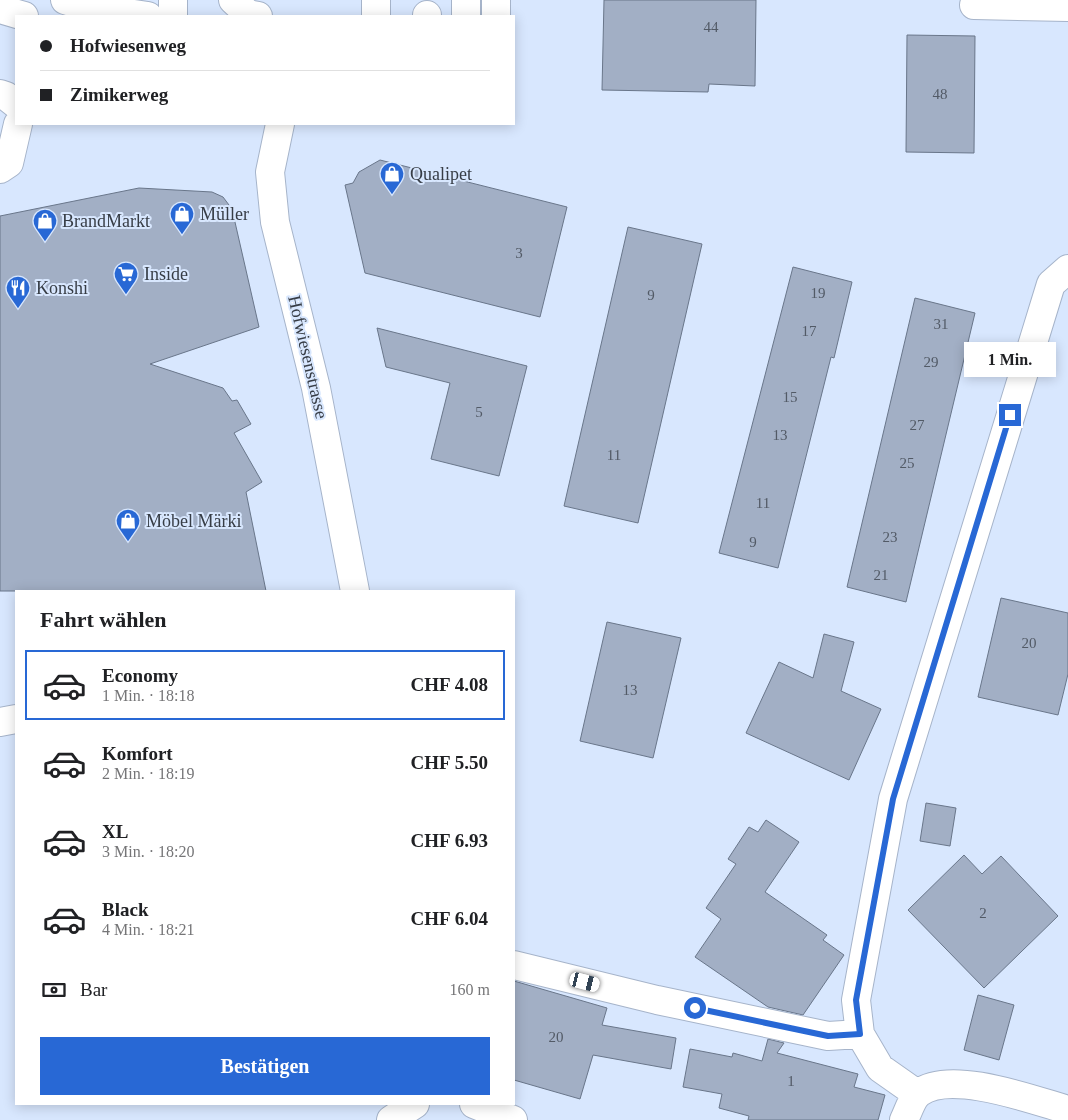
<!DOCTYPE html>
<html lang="de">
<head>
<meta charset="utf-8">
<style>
  body { margin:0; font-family:Georgia,serif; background:#f2f2f2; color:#202124; height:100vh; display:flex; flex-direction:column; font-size:19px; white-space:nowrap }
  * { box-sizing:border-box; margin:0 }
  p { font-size:16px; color:#757577 }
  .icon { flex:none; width:28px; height:28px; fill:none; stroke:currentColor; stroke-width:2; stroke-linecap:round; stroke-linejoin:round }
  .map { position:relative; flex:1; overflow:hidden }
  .drawer { position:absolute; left:15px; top:590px; width:500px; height:515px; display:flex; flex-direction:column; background:#fff; border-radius:0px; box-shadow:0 2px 12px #0003 }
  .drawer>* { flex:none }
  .top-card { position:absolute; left:15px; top:15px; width:500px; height:110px; border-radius:0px; box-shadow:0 2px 12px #0003; display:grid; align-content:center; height:110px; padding:0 25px; background:#fff }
  .end { position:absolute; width:22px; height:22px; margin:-11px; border:6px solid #2868d5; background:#fff; box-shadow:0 0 0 2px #fff }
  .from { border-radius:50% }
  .bubble { position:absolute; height:35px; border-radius:0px; background:#fff; box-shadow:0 2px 12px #0003; font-size:16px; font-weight:700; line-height:35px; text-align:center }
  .car { position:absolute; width:15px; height:30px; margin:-15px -8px; border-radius:6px; box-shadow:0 0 4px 1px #0007; background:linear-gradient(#fff 24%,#345 0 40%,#fff 0 76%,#345 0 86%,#fff 0) }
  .top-card b { display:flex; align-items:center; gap:18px; height:48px; font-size:19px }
  .top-card b+b { border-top:1px solid #e0e0e0 }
  .top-card i { width:12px; height:12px; background:#202124 }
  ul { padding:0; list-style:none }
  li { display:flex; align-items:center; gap:15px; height:70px; margin:0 10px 8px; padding:0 15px; border:2px solid transparent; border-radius:0px }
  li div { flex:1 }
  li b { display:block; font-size:19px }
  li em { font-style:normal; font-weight:700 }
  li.on { border-color:#2868d5 }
  li>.icon { width:45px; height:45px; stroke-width:1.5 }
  h2 { padding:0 25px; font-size:22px; line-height:60px }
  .pay { display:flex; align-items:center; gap:12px; height:55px; padding:0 25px; font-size:19px }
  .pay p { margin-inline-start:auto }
  .primary-button { display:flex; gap:10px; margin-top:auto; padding:10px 25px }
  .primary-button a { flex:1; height:58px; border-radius:0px; background:#2868d5; color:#fff; font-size:20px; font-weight:700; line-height:58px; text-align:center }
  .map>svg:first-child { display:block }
  .building { fill:#a2afc5; stroke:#69768a }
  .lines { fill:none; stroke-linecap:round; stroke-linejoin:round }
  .minor-casing { stroke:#a6b4ca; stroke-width:30 }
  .minor { stroke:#fff; stroke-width:28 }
  .route { stroke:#2868d5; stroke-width:6 }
  .labels { text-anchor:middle; stroke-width:4; stroke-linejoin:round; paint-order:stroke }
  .number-label { font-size:15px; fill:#525a66 }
  .poi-label { font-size:18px; fill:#373d46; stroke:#d8e7fe; text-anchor:start }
  .street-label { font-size:18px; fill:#373d46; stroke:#d8e7fe }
</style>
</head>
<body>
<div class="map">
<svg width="1068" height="1120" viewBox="0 0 1068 1120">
  <rect width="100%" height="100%" fill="#d8e7fe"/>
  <!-- building -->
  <path class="building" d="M604 0H756L755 86 709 84 708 92 602 90Z
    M907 35 975 36 974 153 906 152Z
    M380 160 567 207 540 317 365 273 345 185 353 183 359 172Z
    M139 188 212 192 223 197 232 209 259 327 150 364 223 388 232 401 237 400 251 424 234 433 262 482 246 492 266 591H0V216Z
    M628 227 702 244 638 523 564 506Z
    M793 267 852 282 834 358 831 357 778 568 719 553Z
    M915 298 975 313 906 602 847 587Z
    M377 328 527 366 499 476 431 459 450 383 386 367Z
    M1001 598 1068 613V674L1058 715 978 697Z
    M607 622 681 638 653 758 580 741Z
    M824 634 854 642 841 691 881 709 849 780 746 733 779 662 813 678Z
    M926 803 956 808 950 846 920 841Z
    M766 820 799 842 765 892 827 935 823 940 844 955 803 1015 768 1007 695 957 721 919 706 908 736 864 728 859 749 827 758 832Z
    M964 855 982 874 1001 856 1058 916 984 988 908 910Z
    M514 981 607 1008 602 1025 676 1038 671 1069 593 1055 580 1099 514 1080Z
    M978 995 1014 1005 999 1060 964 1050Z
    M768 1039 784 1043 777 1053 858 1074 854 1087 885 1095 878 1120H748L749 1116 719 1108 722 1094 683 1087 690 1049 732 1057 733 1053 762 1061Z"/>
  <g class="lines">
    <defs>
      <path id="minor" d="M65 0 91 8 148 16
        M173 0V16
        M233 0 248 14 258 16
        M466 0V16
        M974 5 1068 7
        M0 9 24 16
        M376 16V0
        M427 16V15
        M496 16V0
        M0 94 6 96 16 104
        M280 124 270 172 275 222 316 388 355 591
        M0 169 9 163 18 124
        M0 722 16 719
        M514 965 657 1000 828 1036 860 1034
        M917 1094 880 1068 860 1034 856 1000 893 799 1051 284 1068 269
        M474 1104 513 1120
        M391 1120 415 1104
        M904 1120C908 1112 912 1098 919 1093 950 1069 1033 1100 1068 1110"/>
    </defs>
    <!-- minor casing -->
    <use href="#minor" class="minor-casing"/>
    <!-- minor -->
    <use href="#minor" class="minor"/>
  </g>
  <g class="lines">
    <!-- route -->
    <path class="route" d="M695 1008 828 1036 860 1034 856 1000 893 799 1010 415"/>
  </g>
  <!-- icons -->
  <defs>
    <symbol id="shop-pin" viewBox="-11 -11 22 30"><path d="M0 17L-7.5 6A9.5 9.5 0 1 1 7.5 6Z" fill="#2868d5" stroke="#d8e7fe"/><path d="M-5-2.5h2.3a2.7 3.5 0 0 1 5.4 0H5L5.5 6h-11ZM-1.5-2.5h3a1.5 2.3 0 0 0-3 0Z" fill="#fff"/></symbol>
    <symbol id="supermarket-pin" viewBox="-11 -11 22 30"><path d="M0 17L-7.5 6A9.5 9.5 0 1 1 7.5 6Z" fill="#2868d5" stroke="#d8e7fe"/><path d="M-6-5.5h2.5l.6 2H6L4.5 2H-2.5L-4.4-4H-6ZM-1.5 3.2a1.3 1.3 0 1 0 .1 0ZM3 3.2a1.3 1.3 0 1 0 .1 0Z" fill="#fff"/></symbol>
    <symbol id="restaurant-pin" viewBox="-11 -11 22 30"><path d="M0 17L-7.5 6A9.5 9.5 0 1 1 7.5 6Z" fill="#2868d5" stroke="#d8e7fe"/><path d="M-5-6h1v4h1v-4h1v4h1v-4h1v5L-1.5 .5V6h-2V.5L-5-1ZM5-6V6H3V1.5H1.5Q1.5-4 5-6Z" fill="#fff"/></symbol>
  </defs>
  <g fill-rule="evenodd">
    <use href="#shop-pin" x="378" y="160" width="28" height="38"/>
    <use href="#shop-pin" x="168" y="200" width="28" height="38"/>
    <use href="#shop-pin" x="31" y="207" width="28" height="38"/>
    <use href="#supermarket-pin" x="112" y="260" width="28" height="38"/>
    <use href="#restaurant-pin" x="4" y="274" width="28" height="38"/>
    <use href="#shop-pin" x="114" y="507" width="28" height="38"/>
  </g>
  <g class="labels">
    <!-- number labels -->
    <g class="number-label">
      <text x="711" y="32">44</text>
      <text x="940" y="99">48</text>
      <text x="519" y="258">3</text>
      <text x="818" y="298">19</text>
      <text x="651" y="300">9</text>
      <text x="941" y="329">31</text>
      <text x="809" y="336">17</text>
      <text x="931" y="367">29</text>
      <text x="790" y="402">15</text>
      <text x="479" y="417">5</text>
      <text x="917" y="430">27</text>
      <text x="780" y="440">13</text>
      <text x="614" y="460">11</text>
      <text x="907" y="468">25</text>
      <text x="763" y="508">11</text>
      <text x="890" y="542">23</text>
      <text x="753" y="547">9</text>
      <text x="881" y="580">21</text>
      <text x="1029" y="648">20</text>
      <text x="630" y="695">13</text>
      <text x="983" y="918">2</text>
      <text x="556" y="1042">20</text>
      <text x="791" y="1086">1</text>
    </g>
    <!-- poi labels -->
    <g class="poi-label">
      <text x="410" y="180">Qualipet</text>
      <text x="200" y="220">Müller</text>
      <text x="62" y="227">BrandMarkt</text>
      <text x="144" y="280">Inside</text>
      <text x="36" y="294">Konshi</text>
      <text x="146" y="527">Möbel Märki</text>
    </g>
    <!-- street labels -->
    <g class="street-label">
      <text transform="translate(308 357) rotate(77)" y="6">Hofwiesenstrasse</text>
    </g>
  </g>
</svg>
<i class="end from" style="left:695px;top:1008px"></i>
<i class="end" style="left:1010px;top:415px"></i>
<div class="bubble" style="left:964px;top:342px;width:92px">1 Min.</div>
<i class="car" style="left:585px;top:982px;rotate:104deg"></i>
<div class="top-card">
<b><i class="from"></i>Hofwiesenweg</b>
<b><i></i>Zimikerweg</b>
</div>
<section class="drawer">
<h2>Fahrt wählen</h2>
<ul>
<li class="on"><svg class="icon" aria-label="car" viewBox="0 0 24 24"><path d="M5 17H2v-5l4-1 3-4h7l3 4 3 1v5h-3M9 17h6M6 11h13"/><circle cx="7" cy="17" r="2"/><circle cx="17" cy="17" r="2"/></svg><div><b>Economy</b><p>1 Min. · 18:18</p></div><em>CHF 4.08</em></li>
<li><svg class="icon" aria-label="car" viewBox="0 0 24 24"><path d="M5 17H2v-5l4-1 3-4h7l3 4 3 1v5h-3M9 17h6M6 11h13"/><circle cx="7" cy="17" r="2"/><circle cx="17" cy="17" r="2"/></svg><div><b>Komfort</b><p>2 Min. · 18:19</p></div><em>CHF 5.50</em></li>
<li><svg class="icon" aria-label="car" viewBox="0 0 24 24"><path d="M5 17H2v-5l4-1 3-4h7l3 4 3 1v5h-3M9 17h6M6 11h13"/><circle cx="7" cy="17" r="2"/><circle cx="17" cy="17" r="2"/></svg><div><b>XL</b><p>3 Min. · 18:20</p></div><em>CHF 6.93</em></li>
<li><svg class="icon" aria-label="car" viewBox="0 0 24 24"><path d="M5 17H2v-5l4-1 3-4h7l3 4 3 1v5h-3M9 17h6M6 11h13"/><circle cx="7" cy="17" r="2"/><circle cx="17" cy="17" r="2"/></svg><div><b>Black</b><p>4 Min. · 18:21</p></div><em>CHF 6.04</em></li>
</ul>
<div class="pay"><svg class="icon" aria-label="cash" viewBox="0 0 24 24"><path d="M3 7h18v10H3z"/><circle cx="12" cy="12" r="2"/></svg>Bar<p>160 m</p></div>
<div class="primary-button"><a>Bestätigen</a></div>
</section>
</div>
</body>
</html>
